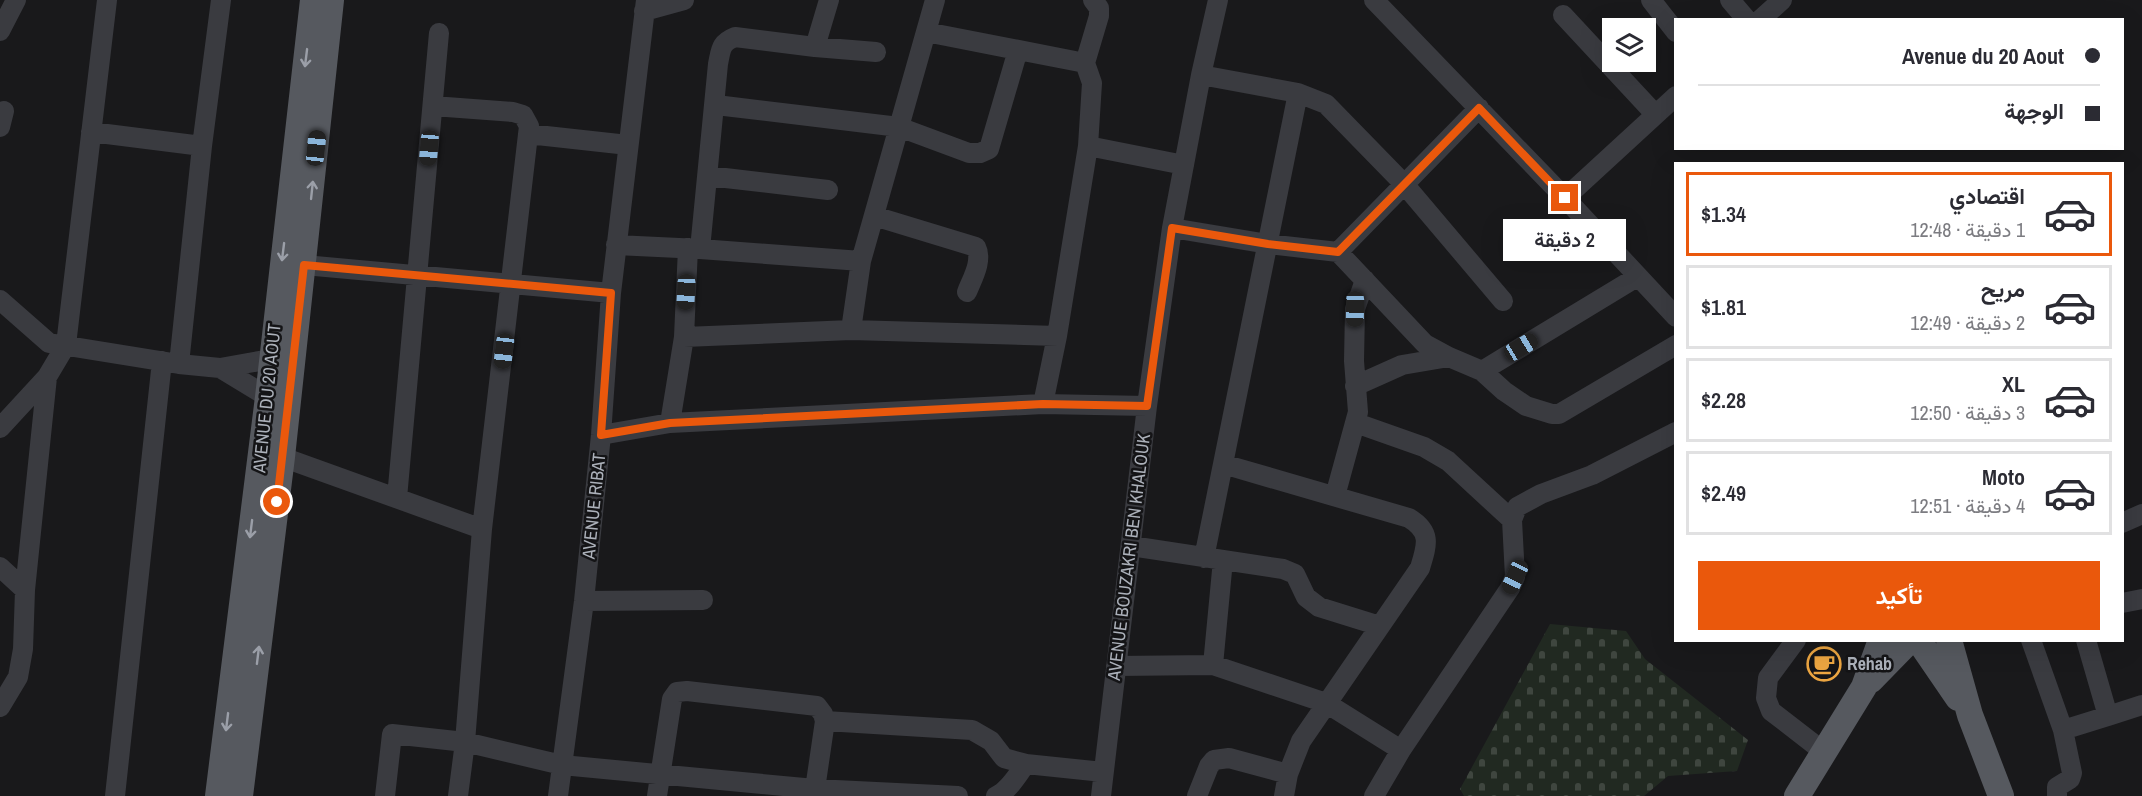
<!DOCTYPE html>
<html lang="ar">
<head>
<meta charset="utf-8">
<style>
  body { margin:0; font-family:"Archivo Narrow",Vazirmatn,sans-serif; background:#f2f2f3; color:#2b2b33; direction:rtl; height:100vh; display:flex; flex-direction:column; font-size:22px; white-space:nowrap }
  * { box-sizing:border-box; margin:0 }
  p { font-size:20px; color:#7c7c81 }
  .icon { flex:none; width:33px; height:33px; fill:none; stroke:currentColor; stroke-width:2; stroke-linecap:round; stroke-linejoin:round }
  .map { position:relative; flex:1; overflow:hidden; direction:ltr }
  .details { position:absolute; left:1674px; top:162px; width:450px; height:480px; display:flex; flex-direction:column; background:#fff; border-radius:0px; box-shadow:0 6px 24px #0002; direction:rtl }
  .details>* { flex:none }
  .top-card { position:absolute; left:1674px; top:18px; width:450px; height:132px; border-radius:0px; box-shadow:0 6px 24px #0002; direction:rtl; display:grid; align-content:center; height:132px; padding:0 24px; background:#fff }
  .buttons { position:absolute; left:1602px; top:18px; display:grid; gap:12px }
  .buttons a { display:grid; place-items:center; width:54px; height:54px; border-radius:0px; background:#fff; box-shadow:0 6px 24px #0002; font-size:30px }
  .end { position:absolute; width:27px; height:27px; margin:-14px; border:8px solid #ea580c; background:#fff; box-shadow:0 0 0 3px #fff }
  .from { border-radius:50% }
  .bubble { position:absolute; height:42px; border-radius:0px; background:#fff; box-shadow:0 6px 24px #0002; font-size:20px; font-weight:600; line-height:42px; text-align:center; direction:rtl }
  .car { position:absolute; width:18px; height:36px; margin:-18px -9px; border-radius:8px; box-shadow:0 0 4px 2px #0007; background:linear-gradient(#222 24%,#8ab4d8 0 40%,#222 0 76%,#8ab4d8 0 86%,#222 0) }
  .top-card b { display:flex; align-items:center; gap:21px; height:57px; font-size:22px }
  .top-card b+b { border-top:2px solid #e1e1e2 }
  .top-card i { width:15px; height:15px; background:#2b2b33 }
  ul { padding:10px 0 0; list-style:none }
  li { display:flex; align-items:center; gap:18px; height:84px; margin:0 12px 9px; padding:0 12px; border:3px solid #e1e1e2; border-radius:0px }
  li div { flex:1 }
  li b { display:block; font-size:22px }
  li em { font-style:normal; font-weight:600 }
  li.active { border-color:#ea580c }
  li>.icon { width:54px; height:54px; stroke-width:1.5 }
  .action { display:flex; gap:12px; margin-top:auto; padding:12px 24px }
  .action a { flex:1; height:69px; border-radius:0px; background:#ea580c; color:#fff; font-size:24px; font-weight:600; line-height:69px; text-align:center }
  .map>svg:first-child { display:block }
  .cemetery { fill:url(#cemetery-stones) }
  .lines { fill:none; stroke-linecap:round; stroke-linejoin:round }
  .minor { stroke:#3a3b40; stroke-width:20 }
  .major { stroke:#56595f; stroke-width:26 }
  .oneway { stroke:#9b9fa8 }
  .route { stroke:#ea580c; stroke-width:8 }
  .labels { text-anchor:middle; stroke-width:5; stroke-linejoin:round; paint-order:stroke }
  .street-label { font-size:18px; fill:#acb1ba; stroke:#141416 }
  .poi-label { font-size:18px; font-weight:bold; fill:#acb1ba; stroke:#141416; text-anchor:start }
</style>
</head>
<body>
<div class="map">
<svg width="2142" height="796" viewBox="0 0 2142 796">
  <defs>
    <pattern id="cemetery-stones" width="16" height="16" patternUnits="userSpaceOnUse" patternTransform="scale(1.5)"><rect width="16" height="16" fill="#212921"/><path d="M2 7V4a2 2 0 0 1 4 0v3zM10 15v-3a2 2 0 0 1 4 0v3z" fill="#3f463f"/></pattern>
  </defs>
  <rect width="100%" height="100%" fill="#19191b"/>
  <!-- cemetery -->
  <path class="cemetery" d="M1550 624 1626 631 1645 659 1748 740 1737 771 1668 776 1644 796H1464L1460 789Z"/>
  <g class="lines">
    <!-- minor -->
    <path class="minor" d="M1374 0 1565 198 1676 317
      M1651 0 1676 32
      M1730 0 1747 20
      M644 11 684 0
      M1563 15 1655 114
      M1760 20 1782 0
      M0 31 16 0
      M926 32 1085 63 1092 83 1088 146 1057 336 1043 404
      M815 47 829 0
      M1085 63 1099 16V8L1093 0
      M1201 75 1298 93 1326 104 1404 184 1503 301
      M716 105 899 127 969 153H980L989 149 1018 50
      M433 106 513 112 523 115 529 126 482 529 465 742 458 796
      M0 127 4 111
      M91 132 202 146
      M528 134 628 145
      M1088 146 1184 165
      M708 176 828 190
      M1565 198 1676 96
      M874 216 976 247C983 261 972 279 967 292
      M1172 228 1268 244 1338 252 1425 344 1449 357 1482 371 1504 391 1526 406 1552 414H1559L1676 345
      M616 245 700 249 861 261 935 0
      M700 249 718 64C721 50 720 43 735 37L815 47 876 52
      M1338 252 1479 108
      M304 265 611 293
      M0 300 49 343 179 364 220 368 271 359
      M851 330 861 261
      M684 337 851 330 1057 336
      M179 364 202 146 221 0
      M220 368 268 397
      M1482 371 1637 277
      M1355 386 1402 365 1449 357
      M670 423 684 337 688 248
      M1356 423 1424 447 1448 461 1512 520
      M0 428 47 377
      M601 435 670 423 1043 404 1147 406
      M282 457 482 529
      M1223 464 1409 518C1432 532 1427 545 1420 568L1301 741 1288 774 1284 796
      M1335 496 1358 412 1354 361 1355 309 1365 280
      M397 498 439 33
      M2122 523 2142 514
      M1131 546 1283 569 1295 574 1306 597 1319 607 1380 626
      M1204 558 1298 93
      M0 567 25 590
      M584 601 703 600
      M2122 603 2142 599
      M1796 640 1768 678 1766 698 1771 711 1824 752
      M2031 640 2063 730 2072 773 2070 779 2057 787V796
      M1213 665 1223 560
      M1116 666 1213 665 1326 703 1401 750
      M0 707 18 677 23 649 25 590 47 377 66 345 107 0
      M2108 716 2142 705
      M825 721 972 730 991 741 1004 758 1026 764 1103 772
      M2063 730 2108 716 2086 640
      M115 796 162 361
      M385 796 392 734 465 742 562 765 815 789 958 796
      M558 796 584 601 601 435 611 293 646 0
      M657 796 672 699 677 692 687 691 817 706 823 714 825 721 814 796
      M996 796C1009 791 1017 775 1026 764
      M1101 796 1147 406 1172 228 1201 75 1218 0
      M1197 796 1209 766 1214 760 1229 758 1288 774
      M1374 796 1401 750 1510 588 1515 577 1512 520 1517 507 1541 494 1592 475 1676 432"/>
    <!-- major -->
    <path class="major" d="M1949 640 1970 715 2001 796
      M1919 641 1958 698
      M1871 680 1910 640
      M218 796 268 397 313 0
      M240 796 282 457 331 0
      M1797 796 1864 687 1881 640"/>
  </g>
  <!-- one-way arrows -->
  <defs><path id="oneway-shaft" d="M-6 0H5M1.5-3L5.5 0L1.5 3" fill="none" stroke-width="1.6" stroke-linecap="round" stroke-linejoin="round" transform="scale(1.5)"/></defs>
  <g class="oneway">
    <use href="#oneway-shaft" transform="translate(306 58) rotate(97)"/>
    <use href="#oneway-shaft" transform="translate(312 190) rotate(-84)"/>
    <use href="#oneway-shaft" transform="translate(283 252) rotate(97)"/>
    <use href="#oneway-shaft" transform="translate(251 529) rotate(97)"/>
    <use href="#oneway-shaft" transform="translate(258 655) rotate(-83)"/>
    <use href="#oneway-shaft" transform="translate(227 722) rotate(97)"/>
  </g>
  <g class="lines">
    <!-- route -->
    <path class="route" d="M277 502 304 265 611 293 601 435 670 423 1043 404 1147 406 1172 228 1268 244 1338 252 1479 108 1565 198"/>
  </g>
  <!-- icons -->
  <defs>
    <symbol id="cafe-ring" viewBox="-11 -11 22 22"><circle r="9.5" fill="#141416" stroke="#eba541" stroke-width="1.5"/><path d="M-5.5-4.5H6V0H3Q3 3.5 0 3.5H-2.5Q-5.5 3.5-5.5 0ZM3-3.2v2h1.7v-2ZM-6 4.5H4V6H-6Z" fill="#eba541"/></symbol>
  </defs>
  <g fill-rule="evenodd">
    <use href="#cafe-ring" x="1805" y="645" width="38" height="38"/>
  </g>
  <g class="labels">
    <!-- street labels -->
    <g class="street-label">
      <text transform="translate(267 398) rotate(-84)" y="6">AVENUE DU 20 AOUT</text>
      <text transform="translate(594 506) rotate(-84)" y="6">AVENUE RIBAT</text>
      <text transform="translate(1129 557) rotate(-83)" y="6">AVENUE BOUZAKRI BEN KHALOUK</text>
    </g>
    <!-- poi labels -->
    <g class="poi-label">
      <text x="1847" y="670">Rehab</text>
    </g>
  </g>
</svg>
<div class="buttons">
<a><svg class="icon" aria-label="layers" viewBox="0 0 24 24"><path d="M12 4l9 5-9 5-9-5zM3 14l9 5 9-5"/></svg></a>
</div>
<i class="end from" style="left:277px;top:502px"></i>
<i class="end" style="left:1565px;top:198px"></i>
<div class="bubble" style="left:1503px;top:219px;width:123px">2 دقيقة</div>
<i class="car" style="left:316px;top:148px;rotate:6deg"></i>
<i class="car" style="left:429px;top:148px;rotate:185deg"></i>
<i class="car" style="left:686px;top:292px;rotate:183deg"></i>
<i class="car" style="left:1355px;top:309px;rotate:181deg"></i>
<i class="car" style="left:1521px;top:347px;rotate:59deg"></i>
<i class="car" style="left:504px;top:351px;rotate:187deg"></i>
<i class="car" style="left:1515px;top:577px;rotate:205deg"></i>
<div class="top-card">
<b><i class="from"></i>Avenue du 20 Aout</b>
<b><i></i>الوجهة</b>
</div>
<section class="details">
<ul>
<li class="active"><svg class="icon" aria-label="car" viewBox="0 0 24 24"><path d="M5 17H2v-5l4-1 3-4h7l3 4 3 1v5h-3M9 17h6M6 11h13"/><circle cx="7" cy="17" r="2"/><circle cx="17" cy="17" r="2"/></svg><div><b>اقتصادي</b><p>1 دقيقة · 12:48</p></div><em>$1.34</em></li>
<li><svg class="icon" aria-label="car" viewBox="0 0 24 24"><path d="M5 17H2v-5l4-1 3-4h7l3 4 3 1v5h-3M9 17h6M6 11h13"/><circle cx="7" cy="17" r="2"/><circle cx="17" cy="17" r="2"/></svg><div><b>مريح</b><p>2 دقيقة · 12:49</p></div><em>$1.81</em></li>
<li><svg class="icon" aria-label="car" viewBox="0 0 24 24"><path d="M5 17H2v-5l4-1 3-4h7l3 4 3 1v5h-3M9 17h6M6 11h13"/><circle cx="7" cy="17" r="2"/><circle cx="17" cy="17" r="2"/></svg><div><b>XL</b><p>3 دقيقة · 12:50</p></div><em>$2.28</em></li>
<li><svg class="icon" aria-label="car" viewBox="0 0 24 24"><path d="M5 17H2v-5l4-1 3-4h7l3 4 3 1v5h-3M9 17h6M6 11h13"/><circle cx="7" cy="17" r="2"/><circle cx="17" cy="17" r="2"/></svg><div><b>Moto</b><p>4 دقيقة · 12:51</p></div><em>$2.49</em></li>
</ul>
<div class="action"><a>تأكيد</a></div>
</section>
</div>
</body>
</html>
